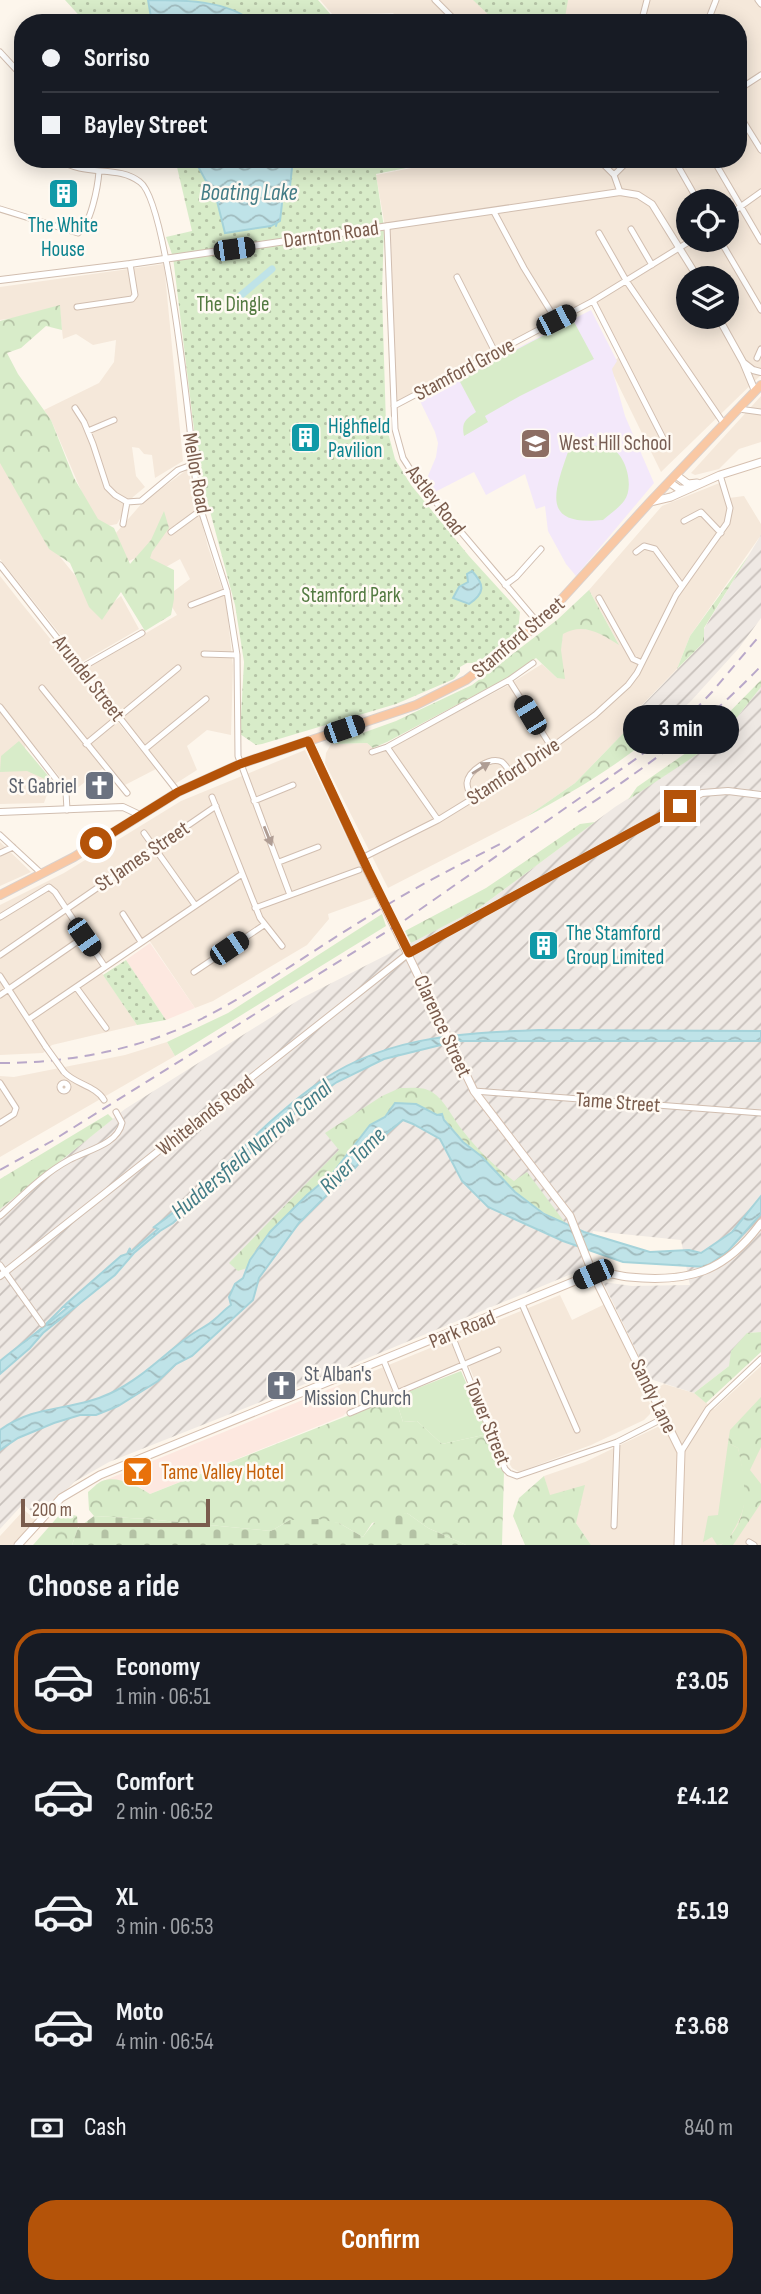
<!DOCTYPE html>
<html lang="en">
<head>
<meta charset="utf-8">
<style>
  body { margin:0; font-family:"Sofia Sans Condensed",sans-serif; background:#20242c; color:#f1f3f6; height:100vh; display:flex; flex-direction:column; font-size:26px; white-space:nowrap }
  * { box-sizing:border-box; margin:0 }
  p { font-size:23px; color:#9ea1a6 }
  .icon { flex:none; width:38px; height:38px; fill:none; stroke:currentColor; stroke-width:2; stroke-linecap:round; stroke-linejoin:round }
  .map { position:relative; height:1545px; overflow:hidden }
  .panel { display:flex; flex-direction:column; background:#171b24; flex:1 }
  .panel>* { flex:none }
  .guide { position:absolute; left:14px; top:14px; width:733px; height:154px; border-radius:28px; box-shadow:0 4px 18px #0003; display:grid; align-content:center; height:154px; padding:0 28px; background:#171b24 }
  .fabs { position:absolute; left:676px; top:189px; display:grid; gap:14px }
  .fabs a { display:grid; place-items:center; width:63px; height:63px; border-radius:50%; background:#171b24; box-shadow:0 4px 18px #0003; font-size:35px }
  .scale { position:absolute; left:21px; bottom:18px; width:189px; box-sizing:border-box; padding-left:7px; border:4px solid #7a5c4d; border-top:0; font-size:19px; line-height:24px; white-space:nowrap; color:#7a5c4d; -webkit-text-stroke:5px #fffaf3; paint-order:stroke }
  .end { position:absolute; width:32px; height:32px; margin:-16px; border:9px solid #b45309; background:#fff; box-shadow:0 0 0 4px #fff }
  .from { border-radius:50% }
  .bubble { position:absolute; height:49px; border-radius:24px; background:#171b24; box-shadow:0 4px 18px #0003; font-size:23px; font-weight:700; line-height:49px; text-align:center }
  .car { position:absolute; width:21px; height:42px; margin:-21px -10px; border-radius:9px; box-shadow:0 0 5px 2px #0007; background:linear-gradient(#222 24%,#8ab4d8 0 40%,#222 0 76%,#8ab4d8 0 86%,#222 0) }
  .guide b { display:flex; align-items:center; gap:24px; height:66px; font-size:26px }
  .guide b+b { border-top:2px solid #363941 }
  .guide i { width:18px; height:18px; background:#f1f3f6 }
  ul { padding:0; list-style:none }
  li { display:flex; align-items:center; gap:21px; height:105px; margin:0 14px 10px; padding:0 14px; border:4px solid transparent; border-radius:28px }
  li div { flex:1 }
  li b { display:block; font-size:26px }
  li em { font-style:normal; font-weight:700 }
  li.selected { border-color:#b45309 }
  li>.icon { width:63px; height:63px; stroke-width:1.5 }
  h2 { padding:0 28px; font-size:32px; line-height:84px }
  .pay { display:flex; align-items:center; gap:18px; height:77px; padding:0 28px; font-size:26px }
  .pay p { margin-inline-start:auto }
  .action { display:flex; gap:14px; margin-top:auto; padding:14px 28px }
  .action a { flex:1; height:80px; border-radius:28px; background:#b45309; color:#fff; font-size:28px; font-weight:700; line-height:80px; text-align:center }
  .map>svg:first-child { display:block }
  .residential { fill:#f5e8da; fill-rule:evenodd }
  .commercial { fill:#fde8e0 }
  .industrial { fill:url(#industrial-furrows) }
  .education { fill:#f3e8fa }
  .grass { fill:#d8ecc9 }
  .forest { fill:url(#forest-crowns) }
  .cemetery { fill:url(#cemetery-stones) }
  .park { fill:url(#park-dots) }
  .water { fill:url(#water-waves); stroke:#a5d3da; stroke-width:2 }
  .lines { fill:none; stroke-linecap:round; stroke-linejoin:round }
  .stream { stroke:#a5d3da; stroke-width:2 }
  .canal { stroke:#bfe3e8; stroke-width:7 }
  .minor-casing { stroke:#d1beb0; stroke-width:7 }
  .tertiary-casing { stroke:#d1beb0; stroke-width:8 }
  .secondary-casing { stroke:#d6c0b0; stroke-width:9 }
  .trunk-casing { stroke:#dad1cd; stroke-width:10 }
  .minor { stroke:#fff; stroke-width:5 }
  .tertiary { stroke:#fff; stroke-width:6 }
  .secondary { stroke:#fff; stroke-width:7 }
  .trunk { stroke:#f9c8a4; stroke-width:8 }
  .rail { stroke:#b9a8c9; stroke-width:2; stroke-dasharray:10 7; stroke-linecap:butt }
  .minor-bridge-casing { stroke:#d1beb0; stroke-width:7; stroke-linecap:butt }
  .minor-bridge { stroke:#fff; stroke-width:5 }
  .oneway { fill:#af9d94 }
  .route { stroke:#b45309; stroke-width:9 }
  .labels { text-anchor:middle; stroke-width:5; stroke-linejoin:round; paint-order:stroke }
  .culture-label { font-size:21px; fill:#0d838f; stroke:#fffaf3; text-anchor:start }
  .street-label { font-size:21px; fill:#7a5c4d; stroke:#fffaf3 }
  .park-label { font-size:21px; fill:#537a41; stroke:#fffaf3 }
  .education-label { font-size:21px; fill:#785e54; stroke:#fffaf3; text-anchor:start }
  .worship-label { font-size:21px; fill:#5b616d; stroke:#fffaf3; text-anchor:end }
  .food-label { font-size:21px; fill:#c56008; stroke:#fffaf3; text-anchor:start }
  .water-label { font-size:23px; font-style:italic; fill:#437c86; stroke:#fffaf3 }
</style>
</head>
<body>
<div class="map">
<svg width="761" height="1545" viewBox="0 0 761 1545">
  <defs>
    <pattern id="industrial-furrows" width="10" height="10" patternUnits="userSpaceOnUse" patternTransform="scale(1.75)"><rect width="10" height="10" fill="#efe9e4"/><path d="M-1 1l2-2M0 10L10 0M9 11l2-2" fill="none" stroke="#c7c0bb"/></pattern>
    <pattern id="forest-crowns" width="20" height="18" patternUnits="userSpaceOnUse" patternTransform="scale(1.75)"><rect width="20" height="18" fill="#d8ecc9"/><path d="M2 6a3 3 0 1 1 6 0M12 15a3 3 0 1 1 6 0" fill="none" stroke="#b4c2a5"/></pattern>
    <pattern id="cemetery-stones" width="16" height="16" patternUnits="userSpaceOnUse" patternTransform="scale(1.75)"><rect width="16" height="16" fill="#d8ecc9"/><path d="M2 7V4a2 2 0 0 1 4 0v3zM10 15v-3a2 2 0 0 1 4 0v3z" fill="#b4c2a5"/></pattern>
    <pattern id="park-dots" width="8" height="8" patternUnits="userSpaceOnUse" patternTransform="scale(1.75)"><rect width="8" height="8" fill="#d8ecc9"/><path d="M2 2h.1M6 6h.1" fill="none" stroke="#b4c2a5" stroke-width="1.8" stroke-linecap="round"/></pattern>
    <pattern id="water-waves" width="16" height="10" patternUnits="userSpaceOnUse" patternTransform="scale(1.75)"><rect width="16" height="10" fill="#bfe3e8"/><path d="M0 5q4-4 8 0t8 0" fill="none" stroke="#a0bbbe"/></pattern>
  </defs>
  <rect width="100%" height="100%" fill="#fdf6ec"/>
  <!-- residential -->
  <path class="residential" d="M320 0H761V375L661 472 609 366 620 356 592 302 395 405 385 227 376 175 457 159H738V23H403L393 13 333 15ZM688 201H726V240H688ZM688 278H726V317H688Z
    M164 264 183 461 155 478 152 455 144 454 139 448 132 447 136 476 145 487 133 497 117 524 97 528 51 420 44 410 99 383 114 362 116 340 93 345 76 334 63 339 60 311 0 320V287Z
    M761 396V442L739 449 719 469 695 475 691 473Z
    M0 455 61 558 103 610 121 596 139 629 82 662 0 559Z
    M188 469 208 547 226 600 233 666 231 735 207 730 187 746 197 770 175 784 84 669 177 615 166 597 190 579 180 559 152 575 137 557 127 562 116 533 143 502Z
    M722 482 729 498 744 496 761 524V535L690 636 677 669 636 711 640 716 575 783 526 817 388 888 325 763 326 753 331 744 367 743 379 753 507 686 542 664 557 678 563 633 573 628 596 630 618 643 589 590 662 506Z
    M0 576 22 604 156 769 125 785 106 766 72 792 26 736 24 765 52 780 44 803 0 804Z
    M305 750 375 897 328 914 329 919 307 945 213 1001 195 1008 147 937 100 970 137 1025 52 1045 43 1053 0 1055V905L64 873 181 801Z
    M0 842 31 872 0 886Z
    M167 1042 175 1056 0 1157V1076L14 1077 125 1055Z
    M560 1295 572 1320 605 1304 651 1406 650 1414 644 1420 591 1445 519 1472 512 1468 505 1456 467 1361 348 1411 337 1386Z
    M761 1366V1545H591L576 1523 549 1495 544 1476 585 1462 672 1420 655 1389 664 1384 694 1393 714 1409Z
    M24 1510 36 1520 13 1545H0V1536Z"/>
  <!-- commercial -->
  <path class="commercial" d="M150 943 195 1008 166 1020 126 960Z
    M337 1386 348 1411 343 1416 150 1494 138 1486 122 1481H103Z"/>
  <!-- industrial -->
  <path class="industrial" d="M761 535V618L739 648 691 701 655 734 636 712 704 642V629Z
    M761 687V1332L747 1333 729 1366 694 1393 650 1379 603 1282 632 1286 690 1285 681 1240 593 1231 581 1270 288 1391 281 1372 272 1376 278 1395 109 1462 74 1482 38 1517 23 1504 0 1529V1209L125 1109 302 998 479 908 615 807 719 740Z"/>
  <!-- education -->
  <path class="education" d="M591 310 617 361 612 369 625 416 654 483 576 576 566 564 548 531 545 506 536 509 525 474 486 495 474 472 433 493 425 483 436 457 438 443 435 432 419 399Z"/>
  <!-- grass -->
  <path class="grass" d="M573 320 594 359 520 396 485 416 488 422 464 436C461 422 466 419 476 412L459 380Z
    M580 446C589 446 600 445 609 447 626 453 635 487 624 501 619 508 610 514 603 520 542 526 553 495 568 452Z
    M19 741 50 778 47 780 27 771 0 772 1 756Z
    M382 914 386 926 175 1056 167 1042 228 1013Z
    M461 1371 488 1434 442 1444 417 1421 403 1422 395 1397Z
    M728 1443 738 1448C745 1480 752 1501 733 1531 729 1539 726 1544 717 1545L712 1537 703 1542 708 1516 718 1515Z"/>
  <!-- forest -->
  <path class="forest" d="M60 305 62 330 46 326 21 348 7 353 18 374 51 420 74 478 98 519 114 528 130 564 151 540 164 511 169 528 152 552 150 558 174 570V599L171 615 145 631 121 592 102 620 89 607 70 563 49 549 0 463V321Z
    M749 555 704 628V642L677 669 690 636Z
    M589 590 619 645C601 634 584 622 563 634L561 650 565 679 557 678 536 658 509 677 387 742 373 748 367 743 332 744 396 721 472 685 557 620Z
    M761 680V687L719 740 628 800 637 787 696 746Z
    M640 716 655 734C615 767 572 793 526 817L575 783Z
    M595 822 479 908 411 943 405 931 486 888 580 824Z
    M400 1088C410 1088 423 1086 432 1092 445 1100 453 1119 463 1131 477 1149 495 1167 514 1181L527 1172 566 1224C554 1219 542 1212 532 1205 518 1196 445 1126 442 1114L438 1115 415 1104H394C389 1116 377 1120 368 1130 361 1138 353 1146 346 1154 341 1162 337 1170 330 1176 303 1204 260 1230 247 1268L238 1271 229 1263 339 1150 325 1133 382 1096Z
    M108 1114 113 1119 0 1209V1179Z
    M761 1332V1352L706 1403 694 1393 729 1366 731 1351 747 1333Z
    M395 1397 403 1422 417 1421 442 1444 488 1434 504 1472 502 1545H466L428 1528 407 1513 372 1523 363 1537 339 1523 290 1520 271 1531 147 1519 94 1516 89 1510 88 1492C92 1489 97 1483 102 1481 117 1475 138 1486 150 1494Z
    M761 1397V1447L750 1470 761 1484V1503L733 1545H721C753 1520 745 1482 738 1448L728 1443 730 1430Z
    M544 1476 550 1495 585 1485 576 1523 591 1545H525L513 1516 519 1498Z
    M62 1512 77 1516 78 1528 72 1545H33Z"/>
  <!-- cemetery -->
  <path class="cemetery" d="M407 1513 428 1528 466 1545H72L78 1528 94 1516 147 1519 271 1531 290 1520 318 1519 339 1523 363 1537C377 1517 382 1514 407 1513Z"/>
  <!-- park -->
  <path class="park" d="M65 0H318L332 16 393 14 401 23H86Z
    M473 0H568L564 23H497Z
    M168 159H451L376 174 384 228 382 293 386 425 395 459 411 485 469 556 520 612 518 631 477 663H467L460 667V672L454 679 396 704 262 744 256 745 240 734 244 662 235 605 199 470 173 257 166 237 192 231 177 167H171Z
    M126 960 166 1020 137 1025 103 975Z"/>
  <!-- water -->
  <path class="water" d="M148 0C185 0 227 0 255 23H152Z
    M194 159H293L290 186H284L280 221 271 226 225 233 217 201Z
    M472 571C485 585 485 593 469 604L453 598 459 587 468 582 467 574Z
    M539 1030 761 1031V1041H457L384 1059 337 1082 310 1100 173 1223 160 1231 134 1253 115 1275 43 1333 30 1348 0 1374V1361C23 1342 46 1326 68 1307H63L66 1304 121 1256 127 1254 130 1248V1252L132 1251 158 1229 154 1227C210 1187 254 1130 310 1089 378 1037 457 1033 539 1030Z
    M395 1103 416 1104 437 1115 442 1114 444 1120 463 1142 481 1156 515 1192 544 1214 584 1232 650 1252 689 1250 701 1253 732 1232 761 1196V1214L728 1251 706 1267 623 1262 563 1241 488 1207 462 1181 440 1139 413 1124 403 1120 380 1139 340 1185 331 1191 299 1223 259 1278 253 1300 192 1356 176 1364 158 1381 118 1406 96 1415H80L54 1423 18 1438 0 1450V1430C37 1403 72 1412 111 1393 141 1379 162 1356 188 1337 197 1330 208 1326 215 1319 221 1314 225 1309 231 1305L229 1297 235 1284 243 1278 250 1260 270 1232 307 1195 332 1174 370 1125 385 1117Z"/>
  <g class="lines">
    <!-- stream -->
    <path class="stream" d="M276 226 277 222
      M38 1332 63 1307"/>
    <!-- canal -->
    <path class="canal" d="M239 297 272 269"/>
    <defs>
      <path id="minor" d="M435 0 458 23
        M758 0 761 4
        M641 23 647 0
        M707 23 716 0
        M0 52 23 77
        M738 90 761 75
        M738 113 761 150
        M59 159C85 178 117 164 140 182 168 202 191 439 196 485L201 510 227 591 237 655 238 756 290 895
        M598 159 614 175 620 192
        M674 159 698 201
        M713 159 761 241
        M614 175 630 159
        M0 209 78 233C91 225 98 186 99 171
        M494 212 524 268 556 320
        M726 217 761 192
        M387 226 395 429 403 458 417 480 539 624
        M631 229 652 265
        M599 233 627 282 724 424
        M720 240 761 310
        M457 277 495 352
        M593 301 664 440
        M77 307 132 299 135 295 130 264
        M757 358 761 349
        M394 406 593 301 692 240
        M75 408 84 422 93 444 107 487 115 495 127 502 141 501 178 470 194 464
        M739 409 761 412
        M88 431 114 420
        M684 521 701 512 721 533
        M123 524 127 502
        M171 532 201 510
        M636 552 644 546 655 549 682 586
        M0 565 178 792
        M505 585 516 577 541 549
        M599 598 633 659 642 663
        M191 605 227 591
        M204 654 237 655
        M81 668 142 633
        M509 680 552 748
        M42 688 127 793
        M0 707 66 792 67 810
        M86 744 178 668
        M387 747 438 820
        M145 749 206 699
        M372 752 387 747 509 680 533 663
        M212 797 260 918 282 946
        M472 799C470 794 467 789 467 783 468 771 490 756 502 762 506 765 509 771 512 776
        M254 801 293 785
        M144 833 195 905
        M0 835 42 874
        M0 853 13 847
        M362 858 438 820 529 764 595 715 628 685 637 673 676 595 727 523 730 508 720 475
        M279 862 318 847
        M255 908 359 870
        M123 914 141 942
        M0 917 49 887 55 892 105 967
        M0 955 216 806
        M194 972 264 925
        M0 976 46 1047
        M76 987 106 1028
        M0 995 84 937
        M29 1019 242 874
        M64 1072C75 1084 96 1086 104 1100
        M0 1083 16 1108 14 1114 0 1123
        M60 1087a4 4 0 1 1 8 0a4 4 0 1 1-8 0Z
        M474 1091 761 1113
        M0 1216C22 1196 43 1174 69 1160 87 1150 117 1145 122 1123L116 1112
        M0 1265 42 1324
        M522 1304 577 1430
        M451 1333 505 1469 509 1473 517 1476 617 1442 664 1418
        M384 1361 397 1393
        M350 1413 498 1350
        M681 1452 708 1409 761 1359
        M614 1526 617 1442
        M749 1542 754 1545"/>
      <path id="tertiary" d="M0 280 130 264 620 192 638 195 652 204 698 278
        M718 317 743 362 755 391
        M744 363 753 370 761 372
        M0 812 123 807 140 815
        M0 1276 409 953 702 793 728 791 761 795"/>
      <path id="secondary" d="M676 475 688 484 697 483
        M669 482 679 489H688
        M650 502 671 497 720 475 761 462
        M308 741 367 870 474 1091 570 1216 593 1274 681 1452 678 1545
        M18 1545 61 1498 100 1475 597 1272C608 1272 618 1276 629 1277 689 1283 725 1272 761 1223"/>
      <path id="trunk" d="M0 895 74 857 178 792 240 764 416 705 466 680 539 624 650 502 761 385"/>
    </defs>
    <!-- minor casing -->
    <use href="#minor" class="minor-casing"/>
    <!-- tertiary casing -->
    <use href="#tertiary" class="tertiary-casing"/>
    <!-- secondary casing -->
    <use href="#secondary" class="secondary-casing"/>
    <!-- trunk casing -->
    <use href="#trunk" class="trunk-casing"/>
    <!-- minor -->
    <use href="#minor" class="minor"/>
    <!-- tertiary -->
    <use href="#tertiary" class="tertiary"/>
    <!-- secondary -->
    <use href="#secondary" class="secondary"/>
    <!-- trunk -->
    <use href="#trunk" class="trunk"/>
    <!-- rail -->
    <path class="rail" d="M578 812C644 769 707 723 761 666
      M0 1063C73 1063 147 1048 211 1014 265 985 314 950 366 918 411 889 459 865 506 841
      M0 1170 52 1141 402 922 640 756 691 714 712 692 761 634"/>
    <defs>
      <path id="minor-bridge" d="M46 1047 64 1072"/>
    </defs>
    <!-- minor-bridge casing -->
    <use href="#minor-bridge" class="minor-bridge-casing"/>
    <!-- minor-bridge -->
    <use href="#minor-bridge" class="minor-bridge"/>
  </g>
  <!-- one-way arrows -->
  <defs><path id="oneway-solid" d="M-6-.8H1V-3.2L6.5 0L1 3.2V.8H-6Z" transform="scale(1.75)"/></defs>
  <g class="oneway">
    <use href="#oneway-solid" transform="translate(481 768) rotate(-32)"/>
    <use href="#oneway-solid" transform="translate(268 836) rotate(68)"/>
  </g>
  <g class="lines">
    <!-- route -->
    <path class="route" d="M96 843 178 792 240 764 308 741 368 870 409 953 680 806"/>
  </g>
  <!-- icons -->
  <defs>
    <symbol id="building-square" viewBox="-11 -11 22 22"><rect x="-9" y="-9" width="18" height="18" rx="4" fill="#0f9aa8" stroke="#fffaf3"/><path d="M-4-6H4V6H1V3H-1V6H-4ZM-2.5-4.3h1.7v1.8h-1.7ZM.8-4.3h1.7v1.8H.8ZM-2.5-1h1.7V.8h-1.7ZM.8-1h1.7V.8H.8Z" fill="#fff"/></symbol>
    <symbol id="school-square" viewBox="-11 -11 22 22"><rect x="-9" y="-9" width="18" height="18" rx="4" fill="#8d6e63" stroke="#fffaf3"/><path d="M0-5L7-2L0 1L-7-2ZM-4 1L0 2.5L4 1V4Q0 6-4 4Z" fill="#fff"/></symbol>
    <symbol id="church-square" viewBox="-11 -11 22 22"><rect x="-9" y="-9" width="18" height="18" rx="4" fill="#6b7280" stroke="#fffaf3"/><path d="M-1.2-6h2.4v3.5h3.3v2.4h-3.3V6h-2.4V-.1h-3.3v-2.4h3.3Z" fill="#fff"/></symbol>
    <symbol id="bar-square" viewBox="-11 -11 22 22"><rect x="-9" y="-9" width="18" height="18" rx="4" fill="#e8710a" stroke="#fffaf3"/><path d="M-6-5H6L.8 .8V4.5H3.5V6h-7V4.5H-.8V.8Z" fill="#fff"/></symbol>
  </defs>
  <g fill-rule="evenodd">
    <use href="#building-square" x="46" y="176" width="35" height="35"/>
    <use href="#building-square" x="288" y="420" width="35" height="35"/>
    <use href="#school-square" x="518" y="426" width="35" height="35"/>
    <use href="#church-square" x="82" y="768" width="35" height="35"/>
    <use href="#building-square" x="526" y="928" width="35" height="35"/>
    <use href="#church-square" x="264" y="1368" width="35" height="35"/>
    <use href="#bar-square" x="120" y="1454" width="35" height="35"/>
  </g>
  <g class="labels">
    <!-- culture labels -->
    <g class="culture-label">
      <text x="63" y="232" text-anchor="middle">The White<tspan x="63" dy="24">House</tspan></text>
      <text x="328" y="433">Highfield<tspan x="328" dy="24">Pavilion</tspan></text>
      <text x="566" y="940">The Stamford<tspan x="566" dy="24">Group Limited</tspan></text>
    </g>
    <!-- street labels -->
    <g class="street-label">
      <text transform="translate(331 234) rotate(-8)" y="7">Darnton Road</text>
      <text transform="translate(464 369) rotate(-28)" y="7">Stamford Grove</text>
      <text transform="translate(197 473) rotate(80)" y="7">Mellor Road</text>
      <text transform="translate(436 500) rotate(52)" y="7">Astley Road</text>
      <text transform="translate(518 637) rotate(-40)" y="7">Stamford Street</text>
      <text transform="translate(89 678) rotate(52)" y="7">Arundel Street</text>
      <text transform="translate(513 771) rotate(-33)" y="7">Stamford Drive</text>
      <text transform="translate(142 856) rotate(-34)" y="7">St James Street</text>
      <text transform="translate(443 1026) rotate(65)" y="7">Clarence Street</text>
      <text transform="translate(618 1102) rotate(4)" y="7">Tame Street</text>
      <text transform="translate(205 1115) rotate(-38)" y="7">Whitelands Road</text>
      <text transform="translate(462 1329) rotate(-22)" y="7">Park Road</text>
      <text transform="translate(654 1396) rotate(64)" y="7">Sandy Lane</text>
      <text transform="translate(488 1422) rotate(68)" y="7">Tower Street</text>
    </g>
    <!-- park labels -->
    <g class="park-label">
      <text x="233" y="311">The Dingle</text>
      <text x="351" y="602">Stamford Park</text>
    </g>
    <!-- education labels -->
    <g class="education-label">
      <text x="559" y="450">West Hill School</text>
    </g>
    <!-- worship labels -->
    <g class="worship-label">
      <text x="77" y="793">St Gabriel</text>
      <text x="304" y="1381" text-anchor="start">St Alban's<tspan x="304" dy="24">Mission Church</tspan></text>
    </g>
    <!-- food labels -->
    <g class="food-label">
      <text x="161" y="1479">Tame Valley Hotel</text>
    </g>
    <!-- water labels -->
    <g class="water-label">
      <text x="249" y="200">Boating Lake</text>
      <text transform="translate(251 1149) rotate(-40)" y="8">Huddersfield Narrow Canal</text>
      <text transform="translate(352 1160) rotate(-45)" y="8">River Tame</text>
    </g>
  </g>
</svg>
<div class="fabs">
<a><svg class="icon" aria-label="locate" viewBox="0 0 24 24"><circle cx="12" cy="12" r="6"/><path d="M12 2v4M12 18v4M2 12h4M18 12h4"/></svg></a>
<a><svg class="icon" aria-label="layers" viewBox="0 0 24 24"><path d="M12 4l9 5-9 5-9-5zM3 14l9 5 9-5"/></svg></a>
</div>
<div class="scale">200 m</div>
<i class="end from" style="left:96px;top:843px"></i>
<i class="end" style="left:680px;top:806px"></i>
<div class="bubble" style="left:623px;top:705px;width:116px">3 min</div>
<i class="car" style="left:234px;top:249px;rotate:82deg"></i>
<i class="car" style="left:556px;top:320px;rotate:63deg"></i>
<i class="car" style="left:530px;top:715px;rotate:329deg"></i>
<i class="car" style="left:344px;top:729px;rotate:71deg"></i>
<i class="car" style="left:84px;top:937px;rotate:145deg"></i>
<i class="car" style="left:229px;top:948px;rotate:56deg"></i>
<i class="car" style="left:593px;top:1274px;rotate:246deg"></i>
<div class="guide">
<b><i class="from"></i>Sorriso</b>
<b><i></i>Bayley Street</b>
</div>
</div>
<section class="panel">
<h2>Choose a ride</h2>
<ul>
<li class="selected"><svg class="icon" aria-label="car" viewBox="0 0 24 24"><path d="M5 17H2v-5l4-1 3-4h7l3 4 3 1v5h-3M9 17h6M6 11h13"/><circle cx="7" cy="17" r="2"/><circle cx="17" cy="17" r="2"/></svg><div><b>Economy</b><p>1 min · 06:51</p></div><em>£3.05</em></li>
<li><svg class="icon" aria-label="car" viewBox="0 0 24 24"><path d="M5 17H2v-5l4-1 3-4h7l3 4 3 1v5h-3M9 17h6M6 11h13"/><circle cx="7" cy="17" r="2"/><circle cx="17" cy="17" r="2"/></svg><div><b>Comfort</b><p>2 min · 06:52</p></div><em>£4.12</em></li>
<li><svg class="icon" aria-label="car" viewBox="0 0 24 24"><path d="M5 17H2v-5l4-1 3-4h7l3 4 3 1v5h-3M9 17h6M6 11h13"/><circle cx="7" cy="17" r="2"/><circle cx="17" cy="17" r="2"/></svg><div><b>XL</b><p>3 min · 06:53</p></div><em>£5.19</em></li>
<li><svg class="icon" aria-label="car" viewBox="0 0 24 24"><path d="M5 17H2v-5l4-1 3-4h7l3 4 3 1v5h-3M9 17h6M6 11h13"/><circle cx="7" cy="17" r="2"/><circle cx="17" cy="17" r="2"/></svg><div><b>Moto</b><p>4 min · 06:54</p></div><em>£3.68</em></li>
</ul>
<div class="pay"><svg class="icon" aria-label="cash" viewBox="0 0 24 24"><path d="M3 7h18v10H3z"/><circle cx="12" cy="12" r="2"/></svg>Cash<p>840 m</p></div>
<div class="action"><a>Confirm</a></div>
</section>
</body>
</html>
